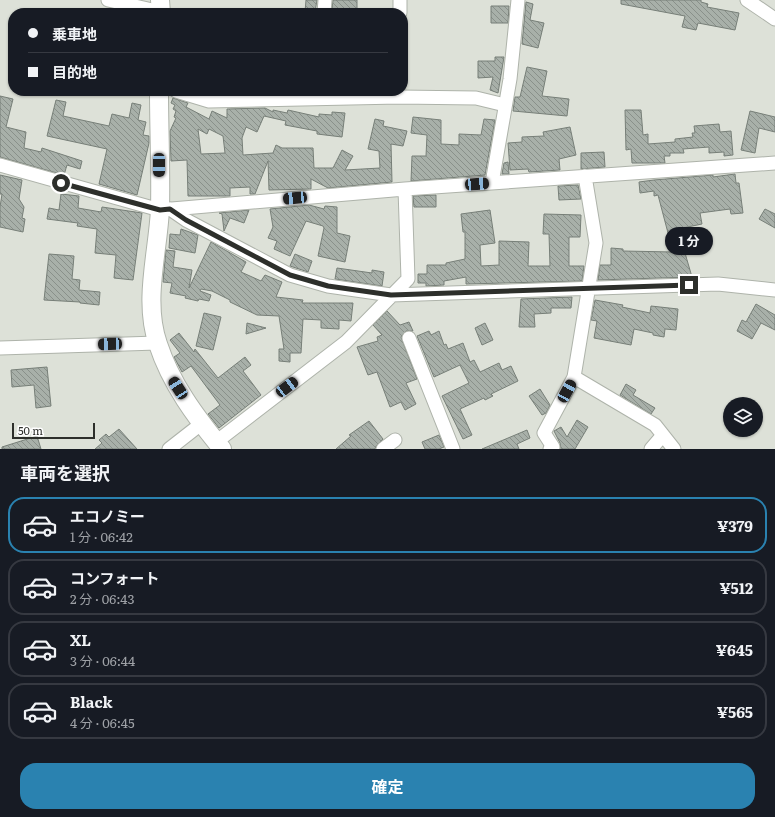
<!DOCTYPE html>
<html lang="ja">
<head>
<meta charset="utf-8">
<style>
  body { margin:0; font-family:Literata,"Noto Sans JP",serif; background:#20242c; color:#f1f3f6; height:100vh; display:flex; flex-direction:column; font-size:15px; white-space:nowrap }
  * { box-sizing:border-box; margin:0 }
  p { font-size:13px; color:#9ea1a6 }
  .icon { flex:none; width:22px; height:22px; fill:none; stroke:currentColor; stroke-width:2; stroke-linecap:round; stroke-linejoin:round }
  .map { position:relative; height:449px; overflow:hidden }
  .details { display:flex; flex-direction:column; background:#171b24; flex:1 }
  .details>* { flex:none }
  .hud { position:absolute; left:8px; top:8px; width:400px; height:88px; border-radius:16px; box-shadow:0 1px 3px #0004; display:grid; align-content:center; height:88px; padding:0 20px; background:#171b24 }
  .tools { position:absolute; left:723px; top:397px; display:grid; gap:8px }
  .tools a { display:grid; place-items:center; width:40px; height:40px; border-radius:50%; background:#171b24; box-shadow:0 1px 3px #0004; font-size:20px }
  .scale { position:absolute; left:12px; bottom:10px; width:83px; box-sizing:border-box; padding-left:4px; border:2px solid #2d2f2b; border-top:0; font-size:11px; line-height:14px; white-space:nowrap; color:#2d2f2b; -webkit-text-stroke:3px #fff; paint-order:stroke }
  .end { position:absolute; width:18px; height:18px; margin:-9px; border:5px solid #2d2f2b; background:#fff; box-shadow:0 0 0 2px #fff }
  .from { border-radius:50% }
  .bubble { position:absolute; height:28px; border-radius:14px; background:#171b24; box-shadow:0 1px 3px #0004; font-size:13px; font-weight:700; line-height:28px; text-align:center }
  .car { position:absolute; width:12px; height:24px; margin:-12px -6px; border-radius:5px; box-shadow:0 0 3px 1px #0007; background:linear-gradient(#222 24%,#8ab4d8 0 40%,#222 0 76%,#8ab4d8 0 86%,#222 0) }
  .hud b { display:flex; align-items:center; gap:14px; height:38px; font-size:15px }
  .hud b+b { border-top:1px solid #363941 }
  .hud i { width:10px; height:10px; background:#f1f3f6 }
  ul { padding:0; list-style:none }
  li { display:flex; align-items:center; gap:12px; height:56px; margin:0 8px 6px; padding:0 12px; border:2px solid #363941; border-radius:16px }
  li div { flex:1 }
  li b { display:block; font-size:15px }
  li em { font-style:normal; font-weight:700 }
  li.active { border-color:#2a82b0 }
  li>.icon { width:36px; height:36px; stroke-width:1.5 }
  h2 { padding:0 20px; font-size:18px; line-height:48px }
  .primary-button { display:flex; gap:8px; margin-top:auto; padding:8px 20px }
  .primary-button a { flex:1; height:46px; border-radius:16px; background:#2a82b0; color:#fff; font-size:16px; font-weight:700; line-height:46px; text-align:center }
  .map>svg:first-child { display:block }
  .building { fill:url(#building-back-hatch); stroke:#777f78; fill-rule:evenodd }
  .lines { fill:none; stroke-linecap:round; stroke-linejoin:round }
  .street-casing { stroke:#aeb3aa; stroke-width:15 }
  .secondary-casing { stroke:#aeb3aa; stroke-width:20 }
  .street { stroke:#fff; stroke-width:13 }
  .secondary { stroke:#fff; stroke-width:18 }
  .route { stroke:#2d2f2b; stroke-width:5 }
</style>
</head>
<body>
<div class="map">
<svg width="775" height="449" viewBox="0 0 775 449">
  <defs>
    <pattern id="building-back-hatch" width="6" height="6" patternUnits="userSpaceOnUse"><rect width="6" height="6" fill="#a8b0a9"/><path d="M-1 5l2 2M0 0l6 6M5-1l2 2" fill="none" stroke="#89908a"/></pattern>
  </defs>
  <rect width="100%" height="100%" fill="#dde1d8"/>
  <!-- building -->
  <path class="building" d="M306 0H317L315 12H305Z
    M333 0H357V9H332Z
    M621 0H701V2L708 4 707 7 739 13 735 30 698 23 696 30 682 27 685 16 621 4Z
    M526 2 533 4 530 20 544 23 538 48 522 44Z
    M491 6H509L508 23H491Z
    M495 57H504L498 93 490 90 493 77 478 78V61H495Z
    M527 67 547 71 542 96 569 99 567 116 513 111 515 97H520Z
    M0 96 13 99 6 127 26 132 24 148 41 152 42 148 82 161 80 169 67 165 64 175 0 157Z
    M173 98 188 103 186 107 209 119 212 111 227 118V109L265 108 273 112V110L287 113 288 110 319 117V114L332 115V112L345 113 342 137 317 134V131L285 125 286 121 264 116 257 132 246 127 242 138 243 155 273 153 276 145 282 148H313L314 168H333L342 150 353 156 345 170 380 168 379 151 368 149 375 119 384 121 383 126 407 131 403 146 391 144 392 182 328 188 311 179V189L269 190 268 161 255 194H250V187L230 188V196H188L187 160 171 161 170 131 176 118 174 117 176 111 173 109 175 105 171 103ZM198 129 207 134 209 129 223 136 225 153 201 154Z
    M56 100 66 102 63 116 109 126 112 114 129 118 132 103 141 105 138 120 146 122 143 135 149 136V143L137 195 99 184 107 149 47 136Z
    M625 110H641L643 135 648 134V144L675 142V139L693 137 692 133H695L694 126 719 124 720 132 731 131 733 155 724 156V152L709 153V147L683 149 684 153H670V156H664L665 163H632L631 149 626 150Z
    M750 111 775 117V132L759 128 755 153 741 150Z
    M413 117 441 120V144L459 145V134L481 135 484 119 495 120 485 175 411 181 412 156H426L427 135 411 133Z
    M570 127 576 155 559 159 560 170 529 172 528 169 510 170 508 143 522 142V137L544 136 543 132Z
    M604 152 605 167 581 169V153Z
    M508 162 509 174H502L504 163Z
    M735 174 736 183H739L743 213 731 214 730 209 700 213 702 224 678 229 692 277 598 280 600 265H611V248L623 249V251L673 252 658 195 654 196V191L640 193 639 182 654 180 713 175V177Z
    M0 175 22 180 19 199 24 207 22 218 25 219 23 232 0 227V207L2 194H0Z
    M578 185 581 199 559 200 558 186Z
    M61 194 79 196 78 208 101 212 102 207 142 213 133 280 114 278 116 255 95 253 97 229 77 226 78 223 47 219 49 208 59 210Z
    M436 195V207H414L413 196Z
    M309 205 324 209 325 206 337 207V233L350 236 345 262 318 256 324 228 323 226 306 221 290 256 274 249 277 241 268 238 273 227 270 209Z
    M765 209 775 214V228L759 219Z
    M249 210 244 223 230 218 224 231 222 214 219 213Z
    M490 210 495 243 480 245 481 266 499 265V241L529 242 528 266H550L549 234H543L544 214 581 215 580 237H569V266H584L582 281 466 284V277L444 281V285L426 286V283H418V274H427V265H446V263L465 259V232H463L461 214Z
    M181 229 198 235 195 253 169 248 170 234 180 235Z
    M211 242 246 262 241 272 261 281 265 275 282 282 276 297 303 300 302 303H353L351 321 339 320V329L321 328V320L303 319 301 353H290V362L279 361V349H284L279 316 257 315 230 302V300L212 291 201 289 200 291 211 295 209 301 199 299 198 301 185 298 186 296 170 293 172 283 163 282 166 250 175 251 173 267 192 270 189 288Z
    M49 254 74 256 72 279 80 280 79 290 100 292 99 305 80 303V302L44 300Z
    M295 254 312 261 308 272 290 266Z
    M337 268 372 273V270L384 272 382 286 335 279Z
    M572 297 571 308H551V313L534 314 535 327H519L521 299Z
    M595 300 623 305 622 307 650 313 651 306 678 309 676 330 665 329 664 337 653 335V333L634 329 631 345 594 338 597 321 591 320Z
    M756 304 775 315V330L761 323 752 339 737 331 742 320 746 322Z
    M387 311 400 325 409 322 413 331H406L401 337 417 379 406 383 416 404 405 410 401 402 390 407 377 372 368 375 357 347 378 341 377 337 382 335 373 325Z
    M204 313 221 317 213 350 196 346Z
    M247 323 266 328 246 334Z
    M485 323 493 340 482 345 475 328Z
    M429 331 431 335 439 331 444 345 446 344 448 349 463 343 470 362 474 360 480 372 499 363 502 370 511 366 518 381 491 394 493 396 485 400 484 398 460 409 472 435 463 439 442 396 469 383 460 365 434 377 417 336Z
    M179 333 194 352 195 349 218 378 245 357 251 365 243 371 261 395 219 428 208 414 220 405 191 366 182 372 174 357 180 353 170 340Z
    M47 367 51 406 36 408 34 385 12 387 11 370Z
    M626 384 636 390 633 395 655 408 651 414 620 395Z
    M540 389 550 405 546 413 542 415 529 396Z
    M577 420 588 427 575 449H561L560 443 554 431 561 427 567 437Z
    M369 421 383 439 376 446 375 449H336L351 436 349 435Z
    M119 429 137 449H95L102 443 99 440 106 434 109 437Z
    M527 430 530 438 517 444 519 449H482Z
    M439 435 444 447 439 449H425L422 442Z
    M37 436 41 449H2V447Z"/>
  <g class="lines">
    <defs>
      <path id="street" d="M108 0 161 12
        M747 0 775 19
        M324 13 325 0
        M400 13V0
        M176 91 209 101 399 97 476 98 505 105
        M0 165 160 210 405 189 775 163
        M492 183 510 79 518 0
        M170 209 186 220 290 275 328 286 391 295 718 284 775 290
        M409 338 453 449
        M0 348 157 343
        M574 377 655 425 674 449
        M216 442 346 342 408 279 405 189
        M169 449 201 424
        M383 449 395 440
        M550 449 553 447 544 433 574 377 596 243 585 176
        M651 449 663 435"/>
      <path id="secondary" d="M160 0 161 13
        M159 91C159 130 161 170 160 209 158 253 143 301 158 344 171 384 196 417 222 449"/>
    </defs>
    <!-- street casing -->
    <use href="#street" class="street-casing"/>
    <!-- secondary casing -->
    <use href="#secondary" class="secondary-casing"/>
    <!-- street -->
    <use href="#street" class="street"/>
    <!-- secondary -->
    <use href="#secondary" class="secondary"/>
  </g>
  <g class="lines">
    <!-- route -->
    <path class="route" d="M61 183 160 210 170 209 186 220 290 275 328 286 391 295 689 285"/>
  </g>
</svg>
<div class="tools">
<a><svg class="icon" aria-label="layers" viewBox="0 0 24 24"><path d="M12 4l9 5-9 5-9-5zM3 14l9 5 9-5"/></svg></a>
</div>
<div class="scale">50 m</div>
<i class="end from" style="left:61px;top:183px"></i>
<i class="end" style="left:689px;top:285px"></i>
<div class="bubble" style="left:665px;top:227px;width:48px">1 分</div>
<i class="car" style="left:159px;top:165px;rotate:180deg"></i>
<i class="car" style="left:477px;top:184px;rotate:86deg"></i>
<i class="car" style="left:295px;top:198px;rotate:265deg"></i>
<i class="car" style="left:110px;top:344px;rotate:268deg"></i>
<i class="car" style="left:287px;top:387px;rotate:53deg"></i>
<i class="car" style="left:178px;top:388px;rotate:327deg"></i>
<i class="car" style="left:567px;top:391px;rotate:29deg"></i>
<div class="hud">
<b><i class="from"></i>乗車地</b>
<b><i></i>目的地</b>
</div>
</div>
<section class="details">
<h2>車両を選択</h2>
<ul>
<li class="active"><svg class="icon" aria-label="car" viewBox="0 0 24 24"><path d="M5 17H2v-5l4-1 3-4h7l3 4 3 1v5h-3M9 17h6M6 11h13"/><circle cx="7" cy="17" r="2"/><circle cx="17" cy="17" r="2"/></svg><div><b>エコノミー</b><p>1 分 · 06:42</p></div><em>¥379</em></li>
<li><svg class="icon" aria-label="car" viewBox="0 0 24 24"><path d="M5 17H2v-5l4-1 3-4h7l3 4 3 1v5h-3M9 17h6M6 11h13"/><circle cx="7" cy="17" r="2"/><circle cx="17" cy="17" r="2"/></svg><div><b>コンフォート</b><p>2 分 · 06:43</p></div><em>¥512</em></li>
<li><svg class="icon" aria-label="car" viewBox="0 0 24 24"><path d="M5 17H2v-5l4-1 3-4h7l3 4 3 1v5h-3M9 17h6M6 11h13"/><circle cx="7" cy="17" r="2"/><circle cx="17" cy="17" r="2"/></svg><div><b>XL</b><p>3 分 · 06:44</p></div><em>¥645</em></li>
<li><svg class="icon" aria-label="car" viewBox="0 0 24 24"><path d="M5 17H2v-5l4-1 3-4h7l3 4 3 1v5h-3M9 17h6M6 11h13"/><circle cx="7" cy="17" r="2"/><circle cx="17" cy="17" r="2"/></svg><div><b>Black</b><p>4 分 · 06:45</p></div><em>¥565</em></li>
</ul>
<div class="primary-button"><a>確定</a></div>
</section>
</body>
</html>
